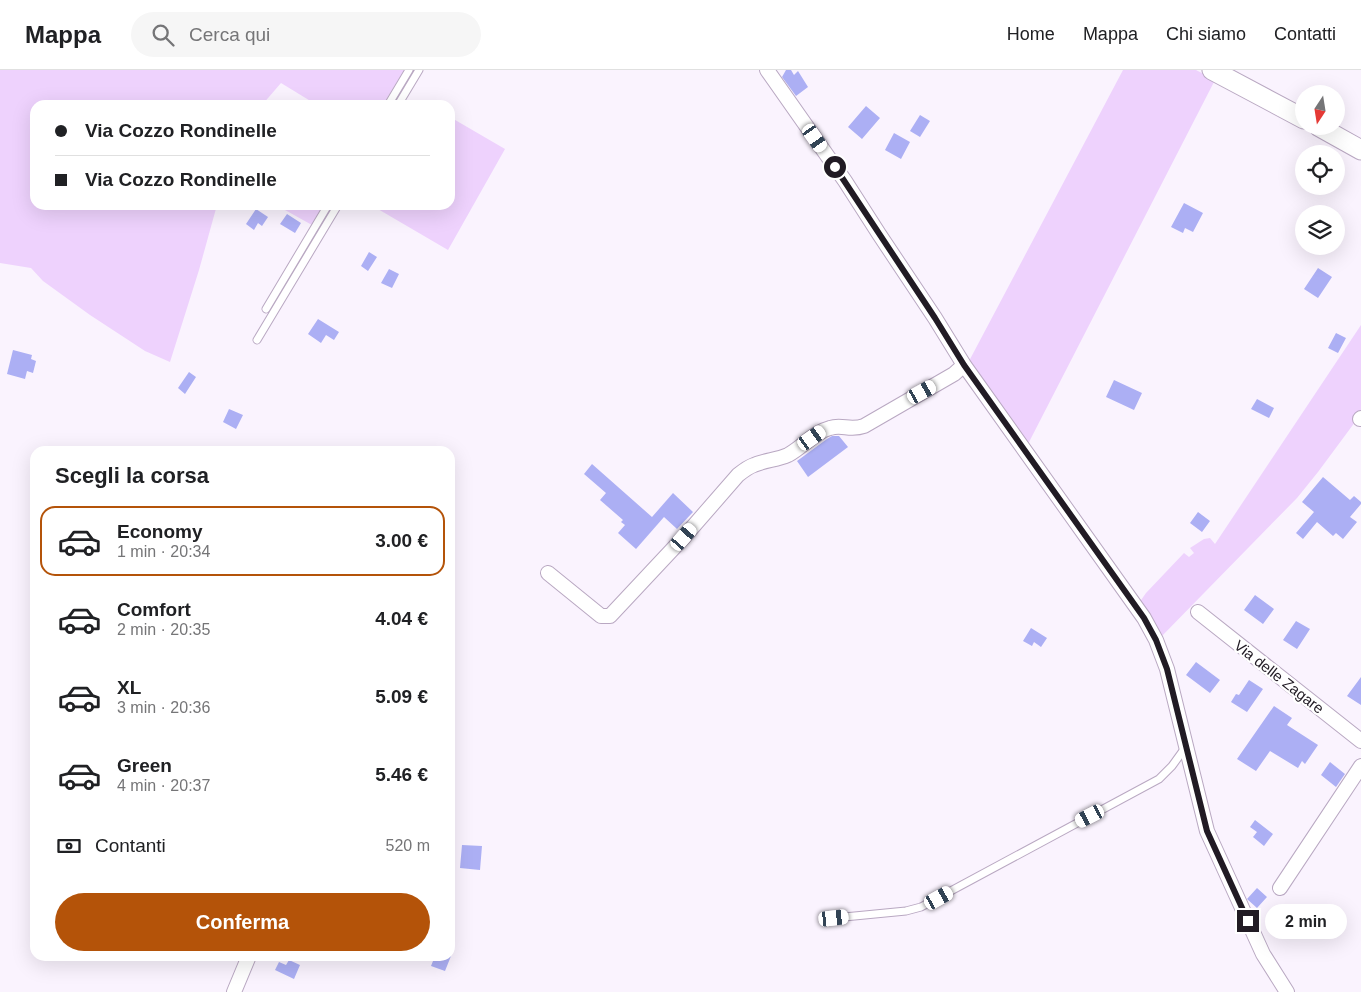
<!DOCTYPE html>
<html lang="it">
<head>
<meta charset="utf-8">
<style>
  body { margin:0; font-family:Helvetica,sans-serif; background:#f6f6f6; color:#202124; height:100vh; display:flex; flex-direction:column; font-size:19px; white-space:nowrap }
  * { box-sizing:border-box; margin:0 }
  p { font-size:16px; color:#757577 }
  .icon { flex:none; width:28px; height:28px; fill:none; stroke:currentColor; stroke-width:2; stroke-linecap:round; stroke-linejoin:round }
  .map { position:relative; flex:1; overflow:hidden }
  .panel { position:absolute; left:30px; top:376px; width:425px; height:515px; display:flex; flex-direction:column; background:#fff; border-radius:15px; box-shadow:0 5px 20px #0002 }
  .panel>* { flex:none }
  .banner { position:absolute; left:30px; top:30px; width:425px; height:110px; border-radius:15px; box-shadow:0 5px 20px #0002; display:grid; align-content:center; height:110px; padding:0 25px; background:#fff }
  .needle { width:32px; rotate:192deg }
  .tools { position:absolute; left:1295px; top:15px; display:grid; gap:10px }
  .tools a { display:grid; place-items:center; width:50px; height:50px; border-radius:50%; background:#fff; box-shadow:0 5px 20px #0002; font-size:25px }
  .end { position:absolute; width:22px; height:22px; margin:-11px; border:6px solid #211b24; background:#fff; box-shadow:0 0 0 2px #fff }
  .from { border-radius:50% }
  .bubble { position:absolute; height:35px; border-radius:18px; background:#fff; box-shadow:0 5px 20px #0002; font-size:16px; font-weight:700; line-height:35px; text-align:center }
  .car { position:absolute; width:15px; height:30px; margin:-15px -8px; border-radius:6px; box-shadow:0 0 4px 1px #0007; background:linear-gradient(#fff 24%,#345 0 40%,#fff 0 76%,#345 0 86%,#fff 0) }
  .banner b { display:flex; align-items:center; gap:18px; height:48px; font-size:19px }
  .banner b+b { border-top:1px solid #e0e0e0 }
  .banner i { width:12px; height:12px; background:#202124 }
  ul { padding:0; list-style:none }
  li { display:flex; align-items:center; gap:15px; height:70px; margin:0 10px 8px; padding:0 15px; border:2px solid transparent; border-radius:15px }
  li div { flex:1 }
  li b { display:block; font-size:19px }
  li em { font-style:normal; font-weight:700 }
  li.on { border-color:#b45309 }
  li>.icon { width:45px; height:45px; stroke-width:1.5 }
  h2 { padding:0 25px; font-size:22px; line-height:60px }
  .pay { display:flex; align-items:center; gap:12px; height:55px; padding:0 25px; font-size:19px }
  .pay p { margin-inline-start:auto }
  .action { display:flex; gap:10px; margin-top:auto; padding:10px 25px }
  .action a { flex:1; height:58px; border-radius:30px; background:#b45309; color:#fff; font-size:20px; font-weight:700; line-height:58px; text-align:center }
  header { display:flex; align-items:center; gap:30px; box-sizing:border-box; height:70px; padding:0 25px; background:#fff; border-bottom:1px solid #e0e0e0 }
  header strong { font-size:24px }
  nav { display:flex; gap:28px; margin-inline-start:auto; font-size:18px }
  .search { width:350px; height:45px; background:#f6f6f6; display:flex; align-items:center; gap:12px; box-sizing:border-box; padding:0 18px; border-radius:28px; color:#757577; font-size:19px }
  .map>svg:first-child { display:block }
  .green { fill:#eed2fd }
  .building { fill:#acaff4 }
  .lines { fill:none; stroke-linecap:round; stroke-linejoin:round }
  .lane-casing { stroke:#b9a8c2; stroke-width:9 }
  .street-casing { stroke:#b9a8c2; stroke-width:16 }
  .secondary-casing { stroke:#b9a8c2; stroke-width:21 }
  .lane { stroke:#fff; stroke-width:7 }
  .street { stroke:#fff; stroke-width:14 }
  .secondary { stroke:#fff; stroke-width:19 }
  .route { stroke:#211b24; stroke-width:6 }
  .labels { text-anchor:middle; stroke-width:4.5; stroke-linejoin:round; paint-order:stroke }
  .street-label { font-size:15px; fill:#211b24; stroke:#fff }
</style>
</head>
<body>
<header>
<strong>Mappa</strong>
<div class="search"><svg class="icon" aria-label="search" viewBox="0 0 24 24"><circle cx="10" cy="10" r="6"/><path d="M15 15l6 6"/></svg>Cerca qui</div>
<nav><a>Home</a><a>Mappa</a><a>Chi siamo</a><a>Contatti</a></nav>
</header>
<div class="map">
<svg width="1361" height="922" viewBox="0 0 1361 922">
  <rect width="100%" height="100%" fill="#faf3fe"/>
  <!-- green -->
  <path class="green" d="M0 0H404L383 35H317L281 13 262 35H35V135H217L199 200 170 292 145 281 90 245 43 211 31 198 0 193Z
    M1123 0H1196L1215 10 1027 376 968 293Z
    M450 47 505 79 448 180 371 135H450Z
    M276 135H324L312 155Z
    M1361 255V344L1318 402 1297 428 1160 568 1139 533 1146 523 1184 483 1189 487 1194 483 1190 478 1204 469 1210 468 1215 474Z"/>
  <!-- building -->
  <path class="building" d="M786 0H791L794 5 798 1 808 17 796 26 782 7Z
    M866 36 880 48 862 69 848 57Z
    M920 45 930 51 920 67 910 61Z
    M894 63 910 72 901 89 885 80Z
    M1184 133 1203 143 1193 162 1185 158 1183 163 1171 157Z
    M256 139 268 147 262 156 258 153 254 160 246 154Z
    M287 144 301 153 295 163 280 154Z
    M369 182 377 187 368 201 361 196Z
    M1318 198 1332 207 1318 228 1304 219Z
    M389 199 399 204 392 218 381 213Z
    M318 249 339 262 334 270 326 265 321 273 308 264Z
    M1336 263 1346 268 1338 283 1328 278Z
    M13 280 32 285 31 289 36 291 33 303 27 301 25 309 7 304Z
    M189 302 196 307 185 324 178 318Z
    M1114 310 1142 323 1134 340 1106 327Z
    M1257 329 1274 338 1269 348 1251 339Z
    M229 339 243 345 236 359 223 352Z
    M832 366H839L848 377 808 407 797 391 827 369Z
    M592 394 652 447 673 423 693 442 677 459 664 447 636 479 618 463 625 455 621 452 623 450 600 430 606 423 584 404Z
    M1323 407 1350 430 1354 426 1361 432V434L1350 447 1357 452 1343 469 1336 463 1333 466 1317 452 1303 469 1296 463 1314 442 1302 432Z
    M1198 442 1210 451 1202 462 1190 453Z
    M1255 525 1274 539 1263 554 1244 540Z
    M1296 551 1310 559 1297 579 1283 570Z
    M1031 558 1047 568 1041 577 1034 572 1032 576 1023 571Z
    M1196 592 1220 610 1210 623 1186 605Z
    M1361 607V635L1347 626Z
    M1249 610 1263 619 1247 642 1231 632 1236 624 1239 625Z
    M1274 636 1292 648 1287 655 1318 675 1305 694 1302 691 1298 698 1270 681 1256 701 1237 689Z
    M1330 692 1345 704 1336 717 1321 705Z
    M1255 750 1273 764 1264 776 1253 767 1257 762 1250 757Z
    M462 775 482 776 480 800 460 798Z
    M1257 818 1267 827 1257 838 1247 829Z
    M435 886H451L445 901 431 896Z
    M289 890 300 895 294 909 275 900 279 892 286 895Z"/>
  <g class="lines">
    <defs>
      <path id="lane" d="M388 35 409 0
        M398 35 419 0
        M266 239 328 135
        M257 270 338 135
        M834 848 906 841 921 837 1159 709 1172 696 1185 678"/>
      <path id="street" d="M767 0 845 111 879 164 935 248 964 295 1144 548 1156 570 1167 599 1207 761 1263 884 1287 922
        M1360 349 1361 348
        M548 503 601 546H610L684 467 738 405C743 401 748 397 754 395 765 390 777 390 788 385 803 377 814 362 830 358 842 354 850 361 864 356L954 304 964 295
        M1198 542 1361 671
        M1280 818 1361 696
        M234 922 249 886"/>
      <path id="secondary" d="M1212 0 1304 49
        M1318 56 1361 80"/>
    </defs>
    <!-- lane casing -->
    <use href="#lane" class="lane-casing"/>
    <!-- street casing -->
    <use href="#street" class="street-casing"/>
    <!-- secondary casing -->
    <use href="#secondary" class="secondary-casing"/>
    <!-- lane -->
    <use href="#lane" class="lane"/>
    <!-- street -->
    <use href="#street" class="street"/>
    <!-- secondary -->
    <use href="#secondary" class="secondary"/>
  </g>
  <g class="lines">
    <!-- route -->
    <path class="route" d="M835 97 935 248 964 295 1144 548 1156 570 1167 599 1207 761 1248 851"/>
  </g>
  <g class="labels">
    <!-- street labels -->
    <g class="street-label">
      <text transform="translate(1279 607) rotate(38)" y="5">Via delle Zagare</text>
    </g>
  </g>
</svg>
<div class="tools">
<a><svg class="needle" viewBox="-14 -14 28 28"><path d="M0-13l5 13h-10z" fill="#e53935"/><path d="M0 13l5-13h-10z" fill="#757577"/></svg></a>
<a><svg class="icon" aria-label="locate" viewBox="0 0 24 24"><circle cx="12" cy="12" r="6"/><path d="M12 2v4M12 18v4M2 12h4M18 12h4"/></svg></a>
<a><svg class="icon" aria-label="layers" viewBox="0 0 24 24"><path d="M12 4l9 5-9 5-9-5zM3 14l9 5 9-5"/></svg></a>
</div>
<i class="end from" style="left:835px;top:97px"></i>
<i class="end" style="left:1248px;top:851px"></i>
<div class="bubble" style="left:1265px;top:834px;width:82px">2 min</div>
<i class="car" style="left:815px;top:68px;rotate:145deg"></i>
<i class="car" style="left:922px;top:322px;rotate:61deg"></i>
<i class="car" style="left:812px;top:368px;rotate:55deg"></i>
<i class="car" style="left:684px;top:467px;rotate:41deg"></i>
<i class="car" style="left:1090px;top:746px;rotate:243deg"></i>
<i class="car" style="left:939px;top:828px;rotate:61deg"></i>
<i class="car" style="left:834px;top:848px;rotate:84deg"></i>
<div class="banner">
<b><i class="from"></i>Via Cozzo Rondinelle</b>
<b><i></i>Via Cozzo Rondinelle</b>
</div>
<section class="panel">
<h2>Scegli la corsa</h2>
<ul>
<li class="on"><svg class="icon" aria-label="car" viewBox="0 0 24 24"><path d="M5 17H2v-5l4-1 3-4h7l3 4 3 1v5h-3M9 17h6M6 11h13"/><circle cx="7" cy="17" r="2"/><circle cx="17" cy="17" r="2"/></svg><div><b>Economy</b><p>1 min · 20:34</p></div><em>3.00 €</em></li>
<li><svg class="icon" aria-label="car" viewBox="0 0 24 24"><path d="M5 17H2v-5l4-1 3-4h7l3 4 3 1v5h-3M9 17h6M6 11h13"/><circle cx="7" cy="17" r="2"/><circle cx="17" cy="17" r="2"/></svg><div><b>Comfort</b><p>2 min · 20:35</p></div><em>4.04 €</em></li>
<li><svg class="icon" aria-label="car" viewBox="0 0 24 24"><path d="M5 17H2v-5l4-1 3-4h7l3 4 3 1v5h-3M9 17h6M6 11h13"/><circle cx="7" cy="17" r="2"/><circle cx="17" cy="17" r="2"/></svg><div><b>XL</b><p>3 min · 20:36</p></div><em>5.09 €</em></li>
<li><svg class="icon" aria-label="car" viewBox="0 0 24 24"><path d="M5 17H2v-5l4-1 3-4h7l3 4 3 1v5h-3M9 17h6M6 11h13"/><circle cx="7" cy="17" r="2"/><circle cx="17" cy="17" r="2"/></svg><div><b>Green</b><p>4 min · 20:37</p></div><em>5.46 €</em></li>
</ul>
<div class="pay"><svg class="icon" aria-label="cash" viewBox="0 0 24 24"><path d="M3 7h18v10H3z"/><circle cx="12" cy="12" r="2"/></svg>Contanti<p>520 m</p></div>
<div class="action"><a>Conferma</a></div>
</section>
</div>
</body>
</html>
